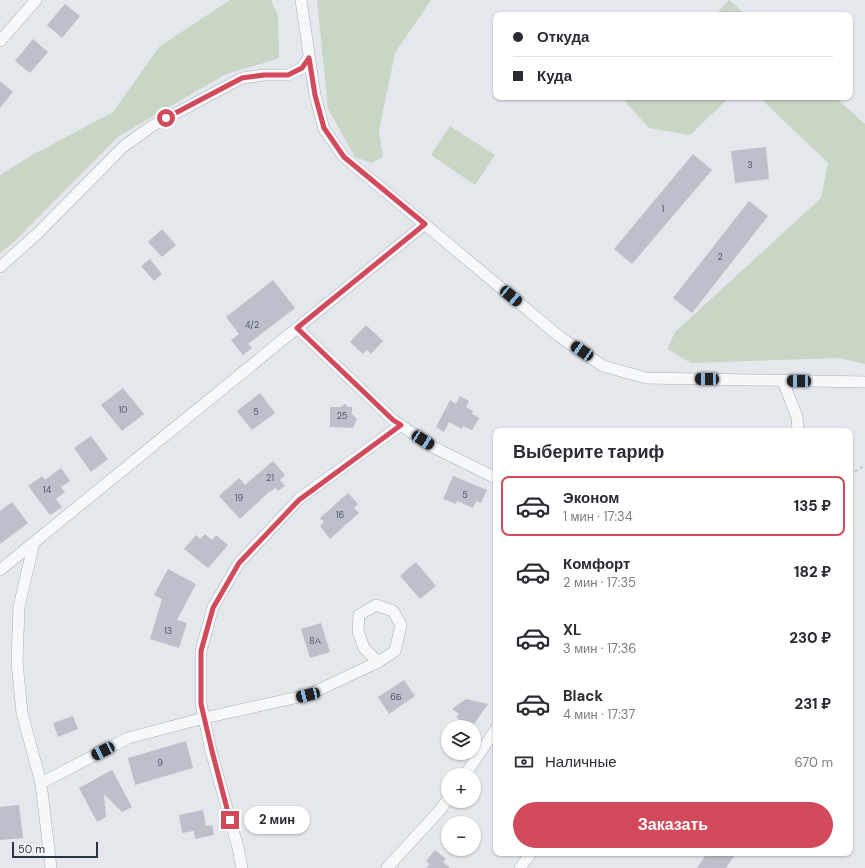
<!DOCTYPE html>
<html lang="ru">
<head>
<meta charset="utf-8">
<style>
  body { margin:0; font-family:"DM Sans",sans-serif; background:#f7f7f7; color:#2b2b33; height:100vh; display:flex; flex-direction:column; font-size:15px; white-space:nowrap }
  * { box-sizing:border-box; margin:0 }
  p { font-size:13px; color:#7c7c81 }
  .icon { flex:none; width:22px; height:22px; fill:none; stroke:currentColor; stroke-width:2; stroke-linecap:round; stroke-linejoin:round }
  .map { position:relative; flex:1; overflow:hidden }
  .panel { position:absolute; left:493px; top:428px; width:360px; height:428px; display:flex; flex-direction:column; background:#fff; border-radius:8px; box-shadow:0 1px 3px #0004 }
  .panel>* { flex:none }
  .guide { position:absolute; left:493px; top:12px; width:360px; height:88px; border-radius:8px; box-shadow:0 1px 3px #0004; display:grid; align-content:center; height:88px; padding:0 20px; background:#fff }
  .buttons { position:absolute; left:441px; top:720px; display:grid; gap:8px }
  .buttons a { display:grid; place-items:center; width:40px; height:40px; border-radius:50%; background:#fff; box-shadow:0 1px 3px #0004; font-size:20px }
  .scale { position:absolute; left:12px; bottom:10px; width:86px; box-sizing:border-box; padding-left:4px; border:2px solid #2b3445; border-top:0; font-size:11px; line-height:14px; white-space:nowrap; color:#2b3445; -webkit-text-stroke:3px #f4f6f9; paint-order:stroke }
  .end { position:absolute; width:18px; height:18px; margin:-9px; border:5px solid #d1495b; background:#fff; box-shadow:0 0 0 2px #fff }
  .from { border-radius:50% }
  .bubble { position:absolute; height:28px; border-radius:14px; background:#fff; box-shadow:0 1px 3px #0004; font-size:13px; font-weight:800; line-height:28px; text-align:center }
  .car { position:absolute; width:12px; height:24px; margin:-12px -6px; border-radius:5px; box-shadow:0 0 3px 1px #0007; background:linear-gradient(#222 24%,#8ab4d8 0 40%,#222 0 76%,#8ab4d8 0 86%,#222 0) }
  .guide b { display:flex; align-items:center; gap:14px; height:38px; font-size:15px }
  .guide b+b { border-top:1px solid #e1e1e2 }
  .guide i { width:10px; height:10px; background:#2b2b33 }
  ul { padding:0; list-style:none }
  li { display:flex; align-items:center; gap:12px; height:60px; margin:0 8px 6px; padding:0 12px; border:2px solid transparent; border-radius:8px }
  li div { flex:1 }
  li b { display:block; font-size:15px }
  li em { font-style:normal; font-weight:800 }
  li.active { border-color:#d1495b }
  li>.icon { width:36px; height:36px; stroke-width:1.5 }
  h2 { padding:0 20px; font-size:18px; line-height:48px }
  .pay { display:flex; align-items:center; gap:10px; height:44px; padding:0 20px; font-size:15px }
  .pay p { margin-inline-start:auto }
  .button { display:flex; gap:8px; margin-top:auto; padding:8px 20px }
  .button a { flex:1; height:46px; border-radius:24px; background:#d1495b; color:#fff; font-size:16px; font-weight:800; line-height:46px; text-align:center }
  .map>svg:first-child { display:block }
  .green { fill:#c9d6c5 }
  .building { fill:#bbc0ca }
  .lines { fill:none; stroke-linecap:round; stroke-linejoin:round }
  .minor-casing { stroke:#a9aeb7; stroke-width:12 }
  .path { stroke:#c2c5cb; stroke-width:2; stroke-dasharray:3 3; stroke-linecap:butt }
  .minor { stroke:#f7f8fa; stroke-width:11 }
  .route { stroke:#d1495b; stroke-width:5 }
  .labels { text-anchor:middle; stroke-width:4; stroke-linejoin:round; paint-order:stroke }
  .number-label { font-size:9px; fill:#4f5766 }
</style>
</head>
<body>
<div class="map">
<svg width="865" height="868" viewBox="0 0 865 868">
  <rect width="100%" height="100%" fill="#e4e7ec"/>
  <!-- green -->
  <path class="green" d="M230 0H271L278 16 279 58 264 63 226 74 119 136 12 244 0 253V175L34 154 113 112 159 47Z
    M317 0H431L395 53 379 131 383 157 371 163 355 157 328 109Z
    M729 0 746 15H715Z
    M621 97H730L690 135 649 128Z
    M759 97H835L865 124V364L839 358 691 363 667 349 675 332 821 198 828 163Z
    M450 126 495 155 475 185 431 155Z"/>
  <!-- building -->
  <path class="building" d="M65 4 80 16 62 38 47 25Z
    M33 39 48 52 30 73 15 61Z
    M0 81 13 92 0 108Z
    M766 147 769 179 735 183 731 151Z
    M693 154 712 170 632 264 614 249Z
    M749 201 768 216 692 313 673 298Z
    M162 229 176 245 162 257 148 242Z
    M150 259 162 274 154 281 141 266Z
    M273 280 295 308 248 344 252 348 243 355 231 340 239 334 226 317Z
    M366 325 383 341 371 354 367 350 363 354 350 342Z
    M123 388 144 414 122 431 101 405Z
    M260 393 275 413 252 430 237 411Z
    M460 396 469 401 466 407 473 411 472 414 479 418 472 430 463 426 462 429 449 422 444 432 436 427 450 400 456 404Z
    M345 404 348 407H352V414L357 419 353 428 330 427V407H341Z
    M91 436 108 459 91 472 74 448Z
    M273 461 285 475 280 480 285 486 278 491 276 488 269 492 240 519 219 496 239 478 245 485Z
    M61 468 70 481 61 487 65 492 56 499 62 507 50 515 28 486 42 476 45 480Z
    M453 476 487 490 481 503 476 501 473 508 457 501 456 504 443 499Z
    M348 493 358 504 354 508 359 513 330 539 320 526 324 522 320 518Z
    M12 502 28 523 0 544V511Z
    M205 534 212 540 216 535 228 545 208 568 184 549 196 535 200 539Z
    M416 562 436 586 420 599 400 576Z
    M168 569 196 584 177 620 187 623 179 648 150 639 162 599 154 595Z
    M321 623 330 652 310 658 301 629Z
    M404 680 415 696 389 714 378 697Z
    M466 699 488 704 472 727H456L461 721 456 717 459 714 452 709Z
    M73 716 78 729 58 737 53 723Z
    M186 741 193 768 135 785 128 758Z
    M112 770 132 807 122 812 104 794 106 817 97 822 79 788Z
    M19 805 23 838 0 840V807Z
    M203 810 206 826 212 825 214 835 195 839 194 831 182 833 179 815Z
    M435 850 446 859 443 862 450 868H426L430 864 426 861Z
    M707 853H736L726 868H697Z"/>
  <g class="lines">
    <defs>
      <path id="minor" d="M301 0 315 95 324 129 344 157 560 337 603 366 646 378 865 382
        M0 41 36 0
        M0 267 37 234 124 146 152 126 242 78 264 75H288L302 68 309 57
        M297 328 393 420 433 447 496 478
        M783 381 797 417 798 431
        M34 542 19 607 17 662 22 713 41 783 51 868
        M0 570 425 224
        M465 775 496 729
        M41 783 128 738 204 718 308 695 378 662 395 651 401 625 393 611 376 605 359 615 358 631 364 648 378 662
        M242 868 238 848 211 751 201 704V651L213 607 239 563 299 499 401 425
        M387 868 440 810 448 799
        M520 868 531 853"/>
    </defs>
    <!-- minor casing -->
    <use href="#minor" class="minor-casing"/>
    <!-- path -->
    <path class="path" d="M850 475 865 465"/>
    <!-- minor -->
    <use href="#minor" class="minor"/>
  </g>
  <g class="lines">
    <!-- route -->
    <path class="route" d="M166 118 242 78 264 75H288L302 68 309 58 315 95 324 128 344 157 425 224 297 328 393 420 401 425 299 500 239 563 213 608 201 651V704L212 751 230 820"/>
  </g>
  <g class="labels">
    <!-- number labels -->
    <g class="number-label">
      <text x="750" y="168">3</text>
      <text x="663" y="212">1</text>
      <text x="720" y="260">2</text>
      <text x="252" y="328">4/2</text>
      <text x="123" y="413">10</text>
      <text x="256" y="415">5</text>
      <text x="342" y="419">25</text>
      <text x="270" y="481">21</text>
      <text x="47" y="493">14</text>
      <text x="465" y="498">5</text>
      <text x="239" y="501">19</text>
      <text x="340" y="518">16</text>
      <text x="168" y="634">13</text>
      <text x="315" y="644">8А</text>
      <text x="396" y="700">6Б</text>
      <text x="160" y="766">9</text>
    </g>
  </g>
</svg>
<div class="buttons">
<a><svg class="icon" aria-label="layers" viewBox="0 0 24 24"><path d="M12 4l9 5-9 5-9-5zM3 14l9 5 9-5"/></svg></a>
<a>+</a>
<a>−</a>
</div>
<div class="scale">50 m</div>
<i class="end from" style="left:166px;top:118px"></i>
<i class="end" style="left:230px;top:820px"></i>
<div class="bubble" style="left:244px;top:806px;width:66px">2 мин</div>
<i class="car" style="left:511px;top:296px;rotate:130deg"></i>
<i class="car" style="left:582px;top:351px;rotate:304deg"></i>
<i class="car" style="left:707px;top:379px;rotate:271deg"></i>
<i class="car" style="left:799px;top:381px;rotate:271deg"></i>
<i class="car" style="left:423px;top:440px;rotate:123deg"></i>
<i class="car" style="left:308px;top:695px;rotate:257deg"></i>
<i class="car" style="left:103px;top:751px;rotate:243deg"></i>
<div class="guide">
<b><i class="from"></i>Откуда</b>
<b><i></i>Куда</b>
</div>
<section class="panel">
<h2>Выберите тариф</h2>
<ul>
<li class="active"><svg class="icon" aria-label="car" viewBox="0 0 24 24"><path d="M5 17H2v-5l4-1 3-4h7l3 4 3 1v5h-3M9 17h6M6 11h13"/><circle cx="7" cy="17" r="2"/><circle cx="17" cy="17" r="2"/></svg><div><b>Эконом</b><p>1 мин · 17:34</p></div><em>135 ₽</em></li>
<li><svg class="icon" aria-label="car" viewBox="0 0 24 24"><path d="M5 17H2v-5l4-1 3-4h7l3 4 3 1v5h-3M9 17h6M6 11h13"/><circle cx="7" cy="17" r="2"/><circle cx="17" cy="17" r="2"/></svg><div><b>Комфорт</b><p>2 мин · 17:35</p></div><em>182 ₽</em></li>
<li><svg class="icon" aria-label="car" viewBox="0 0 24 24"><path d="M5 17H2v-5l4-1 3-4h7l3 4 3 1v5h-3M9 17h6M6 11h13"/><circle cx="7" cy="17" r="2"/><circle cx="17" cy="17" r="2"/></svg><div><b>XL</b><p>3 мин · 17:36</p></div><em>230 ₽</em></li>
<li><svg class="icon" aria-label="car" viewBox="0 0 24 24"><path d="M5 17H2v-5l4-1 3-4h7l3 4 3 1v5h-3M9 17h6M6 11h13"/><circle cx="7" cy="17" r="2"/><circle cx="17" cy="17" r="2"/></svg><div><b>Black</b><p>4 мин · 17:37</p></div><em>231 ₽</em></li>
</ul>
<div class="pay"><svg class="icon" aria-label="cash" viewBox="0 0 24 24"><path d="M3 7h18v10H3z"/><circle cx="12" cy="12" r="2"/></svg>Наличные<p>670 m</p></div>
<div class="button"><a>Заказать</a></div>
</section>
</div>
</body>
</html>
